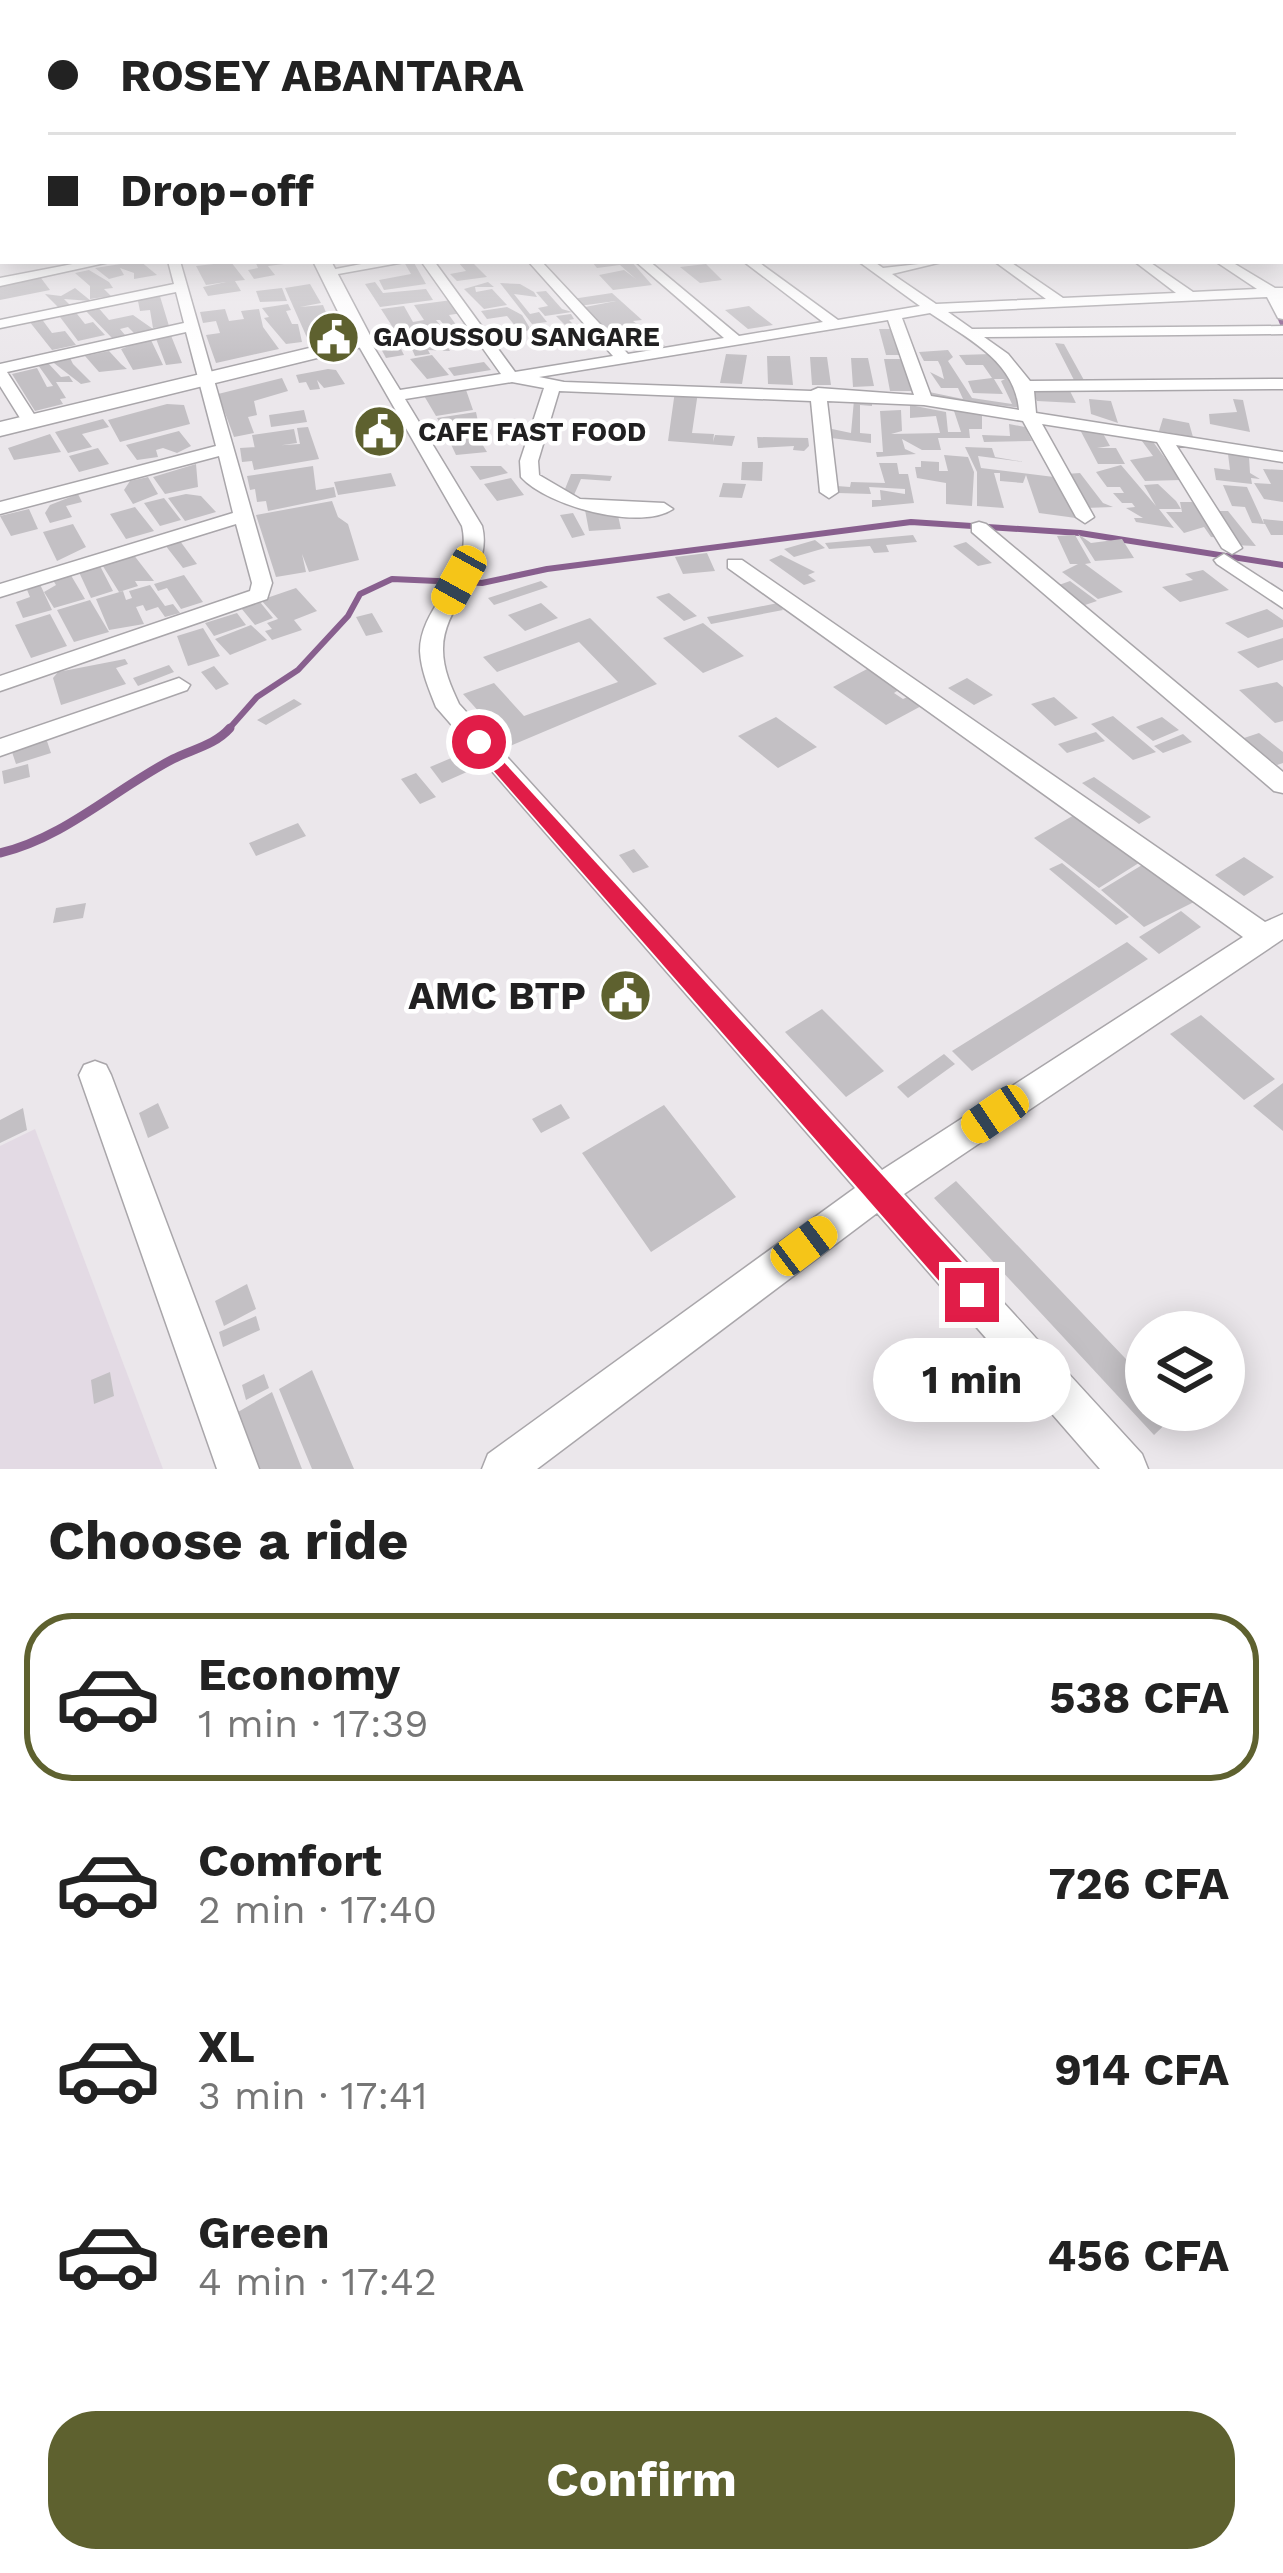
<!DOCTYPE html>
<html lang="en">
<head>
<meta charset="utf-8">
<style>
  body { margin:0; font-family:"Work Sans",sans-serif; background:#f6f6f6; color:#222; height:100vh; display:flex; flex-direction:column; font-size:45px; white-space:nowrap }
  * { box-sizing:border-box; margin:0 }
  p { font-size:39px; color:#767676 }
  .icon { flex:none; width:66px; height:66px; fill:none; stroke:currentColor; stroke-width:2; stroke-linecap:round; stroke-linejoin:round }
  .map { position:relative; height:1469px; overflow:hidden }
  .sheet { display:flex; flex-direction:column; background:#fff; flex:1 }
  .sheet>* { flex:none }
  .banner { position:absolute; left:0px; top:0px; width:1284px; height:264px; box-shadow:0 6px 30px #0003; display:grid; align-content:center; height:264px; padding:0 48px; background:#fff }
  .controls { position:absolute; left:1125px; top:1311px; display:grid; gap:24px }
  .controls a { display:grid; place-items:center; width:120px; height:120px; border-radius:50%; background:#fff; box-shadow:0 6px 30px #0003; font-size:60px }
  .end { position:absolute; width:54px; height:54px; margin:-27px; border:15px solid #e11d48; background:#fff; box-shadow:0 0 0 6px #fff }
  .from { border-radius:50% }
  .bubble { position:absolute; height:84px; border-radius:42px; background:#fff; box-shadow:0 6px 30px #0003; font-size:39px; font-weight:700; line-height:84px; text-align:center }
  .car { position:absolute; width:36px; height:72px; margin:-36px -18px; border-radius:15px; box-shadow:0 0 9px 3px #0007; background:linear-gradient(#f5c518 24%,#345 0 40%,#f5c518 0 76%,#345 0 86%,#f5c518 0) }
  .banner b { display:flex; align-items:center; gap:42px; height:114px; font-size:45px }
  .banner b+b { border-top:3px solid #e0e0e0 }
  .banner i { width:30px; height:30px; background:#222 }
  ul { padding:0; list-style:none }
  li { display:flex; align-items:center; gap:36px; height:168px; margin:0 24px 18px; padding:0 24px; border:6px solid transparent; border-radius:48px }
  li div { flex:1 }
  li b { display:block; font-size:45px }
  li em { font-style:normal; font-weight:700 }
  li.active { border-color:#5e612f }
  li>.icon { width:108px; height:108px; stroke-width:1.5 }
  h2 { padding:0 48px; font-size:54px; line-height:144px }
  .primary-button { display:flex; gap:24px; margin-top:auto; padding:24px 48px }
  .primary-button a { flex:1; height:138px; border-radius:48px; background:#5e612f; color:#fff; font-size:48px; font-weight:700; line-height:138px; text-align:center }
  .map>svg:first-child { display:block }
  .built { fill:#e3dae4 }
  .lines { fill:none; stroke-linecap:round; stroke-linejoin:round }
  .stream-far2 { stroke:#885f8e; stroke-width:4.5 }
  .stream-far1 { stroke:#885f8e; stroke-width:6 }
  .stream { stroke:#885f8e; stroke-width:9 }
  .building { fill:#c3c0c4 }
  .street-casing { stroke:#a9a6aa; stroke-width:3 }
  .secondary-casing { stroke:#a9a6aa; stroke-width:3 }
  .street { fill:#fff; fill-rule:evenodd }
  .secondary { fill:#fff; fill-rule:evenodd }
  .route { fill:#e11d48 }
  .labels { text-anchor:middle; stroke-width:9; stroke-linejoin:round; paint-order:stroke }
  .far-poi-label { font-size:27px; font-weight:bold; fill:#212021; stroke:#fff; text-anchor:start }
  .near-poi-label { font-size:39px; font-weight:bold; fill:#212021; stroke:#fff; text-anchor:end }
</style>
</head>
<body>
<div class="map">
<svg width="1283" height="1469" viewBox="0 0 1283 1469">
  <rect width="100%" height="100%" fill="#ebe7eb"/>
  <!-- built -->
  <path class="built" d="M35 1129 163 1469H0V1146Z"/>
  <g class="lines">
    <!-- stream-far2 -->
    <path class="stream-far2" d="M1276 309 1283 326"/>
    <!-- stream-far1 -->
    <path class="stream-far1" d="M227 731 257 697 298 670 348 616 360 594 392 579 482 583 547 569 911 522 1080 533 1283 565"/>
    <!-- stream -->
    <path class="stream" d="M0 853C64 838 115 789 173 759 193 749 215 745 230 728"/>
  </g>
  <!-- building -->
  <path class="building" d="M140 261 157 275 134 279V273L120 268 124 275 109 279 95 268Z
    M255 261H284V264L268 266 275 275 254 279 248 270 258 268Z
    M413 261 426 284 384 290 379 280 411 274 404 262Z
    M457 261H471L487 277 457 281 450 274 466 271Z
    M631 261 652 285 613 290 599 275 624 270 636 279 620 265 597 268 592 262Z
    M231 262 245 280 235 281 241 291 208 296 203 287 226 282 206 285 196 266Z
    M706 264 722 280 700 283 680 267Z
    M89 270 109 282 113 288 104 289 111 296 90 299V286L75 273Z
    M41 278 50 290 0 300V286Z
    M375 282 383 293 426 289 433 300 380 307 365 284Z
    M488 282 494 287H475L476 292 492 289 507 305 484 309 464 289Z
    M500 283 520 284 534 292 537 297 514 294 530 314 539 312 547 322 532 324Z
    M310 284 321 303 300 307 323 305 334 333 308 340 285 288Z
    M75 288 91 301 64 299 70 305 58 307 45 294 61 296Z
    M282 288 287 301 260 302 256 291Z
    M546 291 562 309 572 312 545 316 538 308 548 306 536 292Z
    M159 293 169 326 153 328 150 310 140 311 137 296Z
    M612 293 642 320 633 321 665 346 647 348 636 331 640 342 632 347 616 334 630 349 622 353 580 308 616 301 579 306 572 299Z
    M452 300 462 313 449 315 467 340 457 342 440 320H436L446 332 401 340 381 309 404 306 413 322 424 320 414 305Z
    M288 304 291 310 286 311 292 324H298L302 342 286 344 264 318 269 317 262 308Z
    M96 305 109 320 133 315 153 329 134 333 128 327 120 329 125 335 112 338 83 308Z
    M749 306 756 312 773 325 748 329 725 310Z
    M507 307 522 315 531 330 501 335 498 331 517 328 507 316 487 319 481 311Z
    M225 309 229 321 244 319 241 311 259 309 263 327 279 349 216 363 206 335 220 333 216 321 203 323 200 312Z
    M74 310 85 324 93 322 105 335 78 341 57 313Z
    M571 314 574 319 569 320 584 335 564 338 557 331 569 329 556 316Z
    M41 318 52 333 65 331 76 345 52 350 29 321Z
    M542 325 551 335 573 343 548 347 530 326Z
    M879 329H896L904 355H886Z
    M392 331 404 355 386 358 373 334Z
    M170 333 182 363 166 365 155 336Z
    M442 336 450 351 428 350 430 354 415 356 411 347 415 345 403 342Z
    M150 338 163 365 133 370 121 349Z
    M1055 343 1064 344 1085 382H1075Z
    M948 350 953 357 948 361 972 398 1012 404 1001 381 1005 379H994L1003 394 973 393 968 381 992 378 983 365H966L959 355 991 354 1001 361 1023 408 931 397 929 392 963 399 958 388H941L930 372 944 379 941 367 938 361H924L919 352Z
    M109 351 121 364 127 369 99 372 85 356Z
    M726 354 747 355 742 384 720 383Z
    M432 355 449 375 427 379 410 359Z
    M69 356 73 364 91 382 81 384 50 360Z
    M767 356H790L793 385 768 384Z
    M810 357H827L831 385H812Z
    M851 358H868L874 386 853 387Z
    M884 359H904L913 391H890Z
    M484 362 491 370 454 376 448 368Z
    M48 363 61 377 69 376 73 382H56L66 398 60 399 63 404 35 411 12 374 37 368 47 387 53 386 38 365Z
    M328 369 336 370 345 384 324 388 317 380 320 389 310 390 306 382 299 383 296 375Z
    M282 378 288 391 254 401 257 415 248 417 254 433 234 437 218 394Z
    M465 387 473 410 436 416 423 394Z
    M1031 388 1069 389 1076 403 1037 401Z
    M675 391 698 392 692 433 714 434 713 442 715 435 735 436 732 446 668 441Z
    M872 398V406L860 405V433L871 434V443L831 438 832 429 851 433 854 400Z
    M1089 399 1111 401 1118 423 1091 414Z
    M1233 399 1243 400 1250 432 1210 424 1209 414 1237 412Z
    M167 404 184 405 190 424 120 442 108 420Z
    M910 405 946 412 948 432H961L954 411 982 412V429H969L970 438H938L941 450H922L902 439 905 449 916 454 877 457 876 452H883L880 411 901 410 902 431 891 434 940 433 936 416 910 418Z
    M304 410 307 422 271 427 269 415Z
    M476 412 480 431 448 436 437 418Z
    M1163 418 1189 423 1193 437 1159 431Z
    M103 419 109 427 82 434 92 447 68 453 55 432Z
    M1009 424 1025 427 1032 441 984 442 982 435 1010 436Z
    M1078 426 1101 430 1110 446 1097 448H1116L1125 464H1098Z
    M308 427 319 459 254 470 252 461 242 462 240 448 300 444 297 428Z
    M294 429 297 443 255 449 252 435Z
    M179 431 191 446 177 453 163 448 156 450 158 457 137 460 126 445Z
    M50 434 61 452 14 460 8 448Z
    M476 434 487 452 456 455 448 438Z
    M757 437 808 438 809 446 804 451 793 450 794 446 758 448Z
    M1139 437 1151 439 1181 480 1145 481 1130 460 1153 456Z
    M965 447 992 448 995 457 1024 462 978 456 981 468 1054 477 1076 518 1039 513 1026 475 1023 483 1000 481V473H994L1004 508 977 506V472Z
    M98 448 109 464 79 472 69 456Z
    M1228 454 1249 457 1250 473 1260 479 1251 478 1252 484 1216 480 1214 468 1230 470Z
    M944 455 968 457 974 472 972 506 946 504V483L917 478 915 467H921V461L939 462V471H948Z
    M742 462H763L762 481 741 480Z
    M879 463H897L899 474H908L914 503 872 507V500H881L880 490 905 494V489L869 487 871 494 838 493 837 486 850 487 851 482 885 483Z
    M196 464 198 487 165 494 153 477Z
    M1121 465 1156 506 1144 485 1158 484 1176 501 1181 509H1159L1174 528 1136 522 1134 518H1143L1126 508 1135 507 1132 503H1122L1113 493H1124L1120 487H1107L1096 472Z
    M313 466 316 490 334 487 336 497 268 511 266 501 257 502 255 489 250 490 247 476Z
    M470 466H501L508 473 480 480Z
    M1263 469 1283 470V502L1264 499 1254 483 1271 484Z
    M391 473 396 486 338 495 334 482Z
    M1080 473 1103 503 1113 507 1085 508 1066 474Z
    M571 474H584L612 476 610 481 581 479 574 495 563 494Z
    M148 477 158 494 133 504 124 490 130 481Z
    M511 478 524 495 497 501 484 484Z
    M723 483 746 484 742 498 719 497Z
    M1223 485 1247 487 1264 524 1263 519 1283 521V535H1271L1265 524 1252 523 1245 507 1232 506Z
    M78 494 82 502 66 506 72 517 50 523 45 513 50 505Z
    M186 494 201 496 216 512 185 521 168 498Z
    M164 498 181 520 160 526 144 503Z
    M332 501 338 517 348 524 359 560 309 572 302 554 306 572 276 577 256 515Z
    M1180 502H1192L1223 538 1211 537 1204 527 1184 533 1166 512H1182Z
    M135 507 154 531 126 539 110 514Z
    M29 509 38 529 11 536 0 516Z
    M585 510 617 511 621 529 589 531Z
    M1210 511H1228L1256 546 1233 545Z
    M573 513 585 535 572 538 560 515Z
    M73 524 86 547 57 561 43 532Z
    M1078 534 1091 543 1122 539 1134 558 1095 561Z
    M913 535 917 542 886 545 889 552 874 553 870 546 829 549 825 543Z
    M1075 535 1091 563 1085 564 1123 592 1098 599 1062 572 1078 564H1070L1057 536Z
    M815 540 825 548 794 557 784 549Z
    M180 541 197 564 183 568 165 545Z
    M966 542 992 563 978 566 953 546Z
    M707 553 715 571 683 574 675 557Z
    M133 554 154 581H135L138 586 119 592 101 563Z
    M781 555 815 572 808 575 816 581 804 585 769 560Z
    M99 564 113 591 91 598 78 570Z
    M1203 570 1229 590 1180 602 1162 587 1193 580 1185 574Z
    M69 572 85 599 54 608 44 592 56 585 51 577Z
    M184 575 203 602 181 609 167 588 158 591 154 584Z
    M38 580 52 610 23 618 16 602 30 597 25 585Z
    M541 581 548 587 494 605 488 598Z
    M1070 581 1097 601 1085 605 1059 585Z
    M150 585 165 606 173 604 180 613 165 617 158 607 146 611 143 605 136 607 144 624 109 630 96 599 123 591 126 600 132 598 129 591Z
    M296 588 317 611 294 620 302 630 272 640 265 631 272 629 267 623 278 619 261 600Z
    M669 593 697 616 684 621 656 597Z
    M90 600 109 632 74 642 57 610Z
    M260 602 273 618 255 625 241 608Z
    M541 603 558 618 525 631 508 615Z
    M778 603 783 610 711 624 707 617Z
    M1267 609 1283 620V627L1248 638 1225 623Z
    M237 613 246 625 214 636 205 623Z
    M372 613 383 632 366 636 356 617Z
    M50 614 67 646 31 658 15 625Z
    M590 618 657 684 510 746 463 694 494 683 524 716 618 682 579 642 497 672 483 657Z
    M703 623 744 656 703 673 663 638Z
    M251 625 267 640 230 655 215 639Z
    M203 628 220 656 188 666 177 636Z
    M1283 638V660L1258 668 1237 652Z
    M125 659 128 664 116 668 126 684 61 705 53 678 58 672Z
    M169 665 174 672 138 686 133 678Z
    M214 666 229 684 216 690 201 672Z
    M869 668 900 689 894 693 903 699 912 695 925 704 886 725 833 687Z
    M967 678 993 695 974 705 948 688Z
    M1277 682 1283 687V721L1275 723 1239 690Z
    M1054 697 1078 718 1055 726 1031 704Z
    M294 699 302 704 266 725 257 720Z
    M1113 716 1156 752 1133 760 1091 724Z
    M776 717 817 747 778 768 738 736Z
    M1162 717 1179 730 1153 741 1136 727Z
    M1096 732 1105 741 1067 753 1058 744Z
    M1259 733 1283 752V763L1277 765 1244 738Z
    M1183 734 1192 742 1163 753 1154 746Z
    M46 738 51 753 16 764 11 749Z
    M456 756 469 771 442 783 430 767Z
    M28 764 30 777 4 784 2 771Z
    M416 773 436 797 420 804 401 779Z
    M1094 777 1151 817 1139 824 1082 783Z
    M1076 814 1142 861 1099 888 1034 838Z
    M298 823 306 836 256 856 249 843Z
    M634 849 649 867 633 873 619 855Z
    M1244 857 1274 877 1244 896 1215 875Z
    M1147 862 1194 902 1144 927 1101 890Z
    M1062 863 1129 917 1116 925 1049 869Z
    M86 903 83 918 53 923 56 908Z
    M1181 911 1201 927 1159 954 1139 937Z
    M1127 942 1148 959 972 1071 952 1051Z
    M822 1009 884 1071 846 1097 785 1032Z
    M1201 1015 1275 1079 1244 1100 1170 1034Z
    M944 1054 955 1064 908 1098 897 1087Z
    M1283 1083V1131L1253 1106Z
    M158 1103 169 1128 148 1138 139 1113Z
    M561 1104 570 1118 541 1133 532 1119Z
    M664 1105 736 1197 651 1252 582 1153Z
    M23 1108 27 1130 0 1143V1120Z
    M956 1181 1146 1380V1410L1177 1413 1154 1435 934 1198Z
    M247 1284 256 1309 224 1326 215 1301Z
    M256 1316 260 1330 223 1347 219 1332Z
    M312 1370 354 1469H312L279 1389Z
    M110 1372 114 1396 94 1404 91 1380Z
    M264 1374 269 1388 246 1400 242 1385Z
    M272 1392 302 1469H258L238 1412Z"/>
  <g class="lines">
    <defs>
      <path id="street" d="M1281 157H1283V162H1281Z
        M0 163H3V169H0Z
        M1281 184H1283V190H1281Z
        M0 213H3V221H0Z
        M3 244V252L0 253V245Z
        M1281 251 1283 252V260L1281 259Z
        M88 261H114L0 286V278Z
        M168 261H180L272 583 267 599 0 691V676L250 591 252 583 236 524 0 597V584L233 513 219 456 0 514V502L216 446 186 332 7 372 39 422 37 426H25L0 386V364L184 323 176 292 0 328V320L174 284Z
        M377 261H410L327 276 320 272Z
        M421 261H434L515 372 613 356 528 261H541L628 354 724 338 635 261H649L739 336 823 322 743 261H757L838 320 920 306 858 261H873L883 268 946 261 892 274 936 304 1046 299 994 261H1009L1063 298 1176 293 1134 261H1148L1193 292 1257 289 1215 261H1230L1275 288H1283V319L1278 318 1267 297 948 312 972 329 1283 326V334L984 337 1008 354 1030 381 1283 379V389L1034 391 1036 413 1283 452V462L1176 445 1242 548 1232 554 1222 548 1157 442 1042 424 1094 517 1085 523 1076 517 1023 421 924 405 827 401 838 492 829 498 820 492 811 401 559 391 538 461 539 475 580 499 664 503 673 509C641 531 548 507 521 477L520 461 544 388 512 382 405 399 482 526C494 574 442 604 443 650 443 669 451 687 459 704L882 1170 1243 937 728 568V560H742L1265 922 1283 914V939L904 1194 1142 1454 1148 1469H1100L877 1213 537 1469H482L488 1454 855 1188 436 707C429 689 421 671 420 651 420 605 474 575 462 526L356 341 368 338 400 390 501 374ZM930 313C968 339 1015 361 1019 410L931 396 902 318ZM888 320 914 395 818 388 811 391 564 382 539 377Z
        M979 522 986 524 1283 772V793L1274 791 972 532V524Z
        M1224 554 1283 592V608L1217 564 1214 560Z
        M179 678 190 685 187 690 0 756V739Z
        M95 1061 106 1065 111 1075 259 1469H217L79 1075 84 1065Z"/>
      <path id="secondary" d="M313 261H331L373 341 370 345 0 436V422L351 338Z"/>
    </defs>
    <!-- street casing -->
    <use href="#street" class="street-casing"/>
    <!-- secondary casing -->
    <use href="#secondary" class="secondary-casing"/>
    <!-- street -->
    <use href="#street" class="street"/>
    <!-- secondary -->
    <use href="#secondary" class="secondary"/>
  </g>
  <!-- sky -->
  <linearGradient id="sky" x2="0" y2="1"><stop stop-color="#939dd6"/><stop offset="0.43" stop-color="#f6f4f6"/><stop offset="1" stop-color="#f6f4f6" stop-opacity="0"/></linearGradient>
  <rect width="1283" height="363" fill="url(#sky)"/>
  <!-- route -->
  <path class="route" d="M479 735 983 1285 987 1295 983 1306 972 1310 961 1306 472 746 469 742Z"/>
  <!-- icons -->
  <defs>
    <symbol id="civic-disc" viewBox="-11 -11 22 22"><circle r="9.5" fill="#5e612f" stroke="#fff"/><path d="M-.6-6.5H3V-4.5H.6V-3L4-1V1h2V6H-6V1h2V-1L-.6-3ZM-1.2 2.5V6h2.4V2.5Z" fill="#fff"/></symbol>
  </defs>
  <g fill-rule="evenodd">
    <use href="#civic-disc" x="304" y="308" width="59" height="59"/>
    <use href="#civic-disc" x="350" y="402" width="59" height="59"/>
    <use href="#civic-disc" x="596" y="966" width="59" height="59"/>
  </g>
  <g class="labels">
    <!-- far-poi labels -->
    <g class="far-poi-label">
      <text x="373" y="346">GAOUSSOU SANGARE</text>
      <text x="418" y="441">CAFE FAST FOOD</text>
    </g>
    <!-- near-poi labels -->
    <g class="near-poi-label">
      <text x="586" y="1009">AMC BTP</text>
    </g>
  </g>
</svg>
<div class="controls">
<a><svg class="icon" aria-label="layers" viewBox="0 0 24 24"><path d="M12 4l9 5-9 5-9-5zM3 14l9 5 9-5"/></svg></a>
</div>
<i class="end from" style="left:479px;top:742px"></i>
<i class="end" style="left:972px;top:1295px"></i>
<div class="bubble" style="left:873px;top:1338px;width:198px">1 min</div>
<i class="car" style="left:459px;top:580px;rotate:209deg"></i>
<i class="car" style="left:995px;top:1114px;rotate:236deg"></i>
<i class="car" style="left:804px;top:1246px;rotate:53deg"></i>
<div class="banner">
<b><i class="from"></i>ROSEY ABANTARA</b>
<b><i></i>Drop-off</b>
</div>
</div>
<section class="sheet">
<h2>Choose a ride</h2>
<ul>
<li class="active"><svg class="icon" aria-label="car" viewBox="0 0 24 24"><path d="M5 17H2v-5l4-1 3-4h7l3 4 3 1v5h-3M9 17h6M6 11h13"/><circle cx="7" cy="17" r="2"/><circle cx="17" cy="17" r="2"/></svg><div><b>Economy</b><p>1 min · 17:39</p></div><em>538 CFA</em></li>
<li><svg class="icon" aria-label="car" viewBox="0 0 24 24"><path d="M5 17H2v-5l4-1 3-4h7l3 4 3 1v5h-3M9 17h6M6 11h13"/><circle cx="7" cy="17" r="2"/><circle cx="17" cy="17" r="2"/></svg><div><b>Comfort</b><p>2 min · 17:40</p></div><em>726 CFA</em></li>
<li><svg class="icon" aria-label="car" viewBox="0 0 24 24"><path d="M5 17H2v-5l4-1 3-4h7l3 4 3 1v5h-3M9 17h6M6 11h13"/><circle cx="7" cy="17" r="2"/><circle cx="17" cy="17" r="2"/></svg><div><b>XL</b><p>3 min · 17:41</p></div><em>914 CFA</em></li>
<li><svg class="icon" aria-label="car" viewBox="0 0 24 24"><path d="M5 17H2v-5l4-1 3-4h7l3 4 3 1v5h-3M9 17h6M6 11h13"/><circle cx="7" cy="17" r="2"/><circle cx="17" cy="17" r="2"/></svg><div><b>Green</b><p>4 min · 17:42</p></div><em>456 CFA</em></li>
</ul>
<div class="primary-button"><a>Confirm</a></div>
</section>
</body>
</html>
